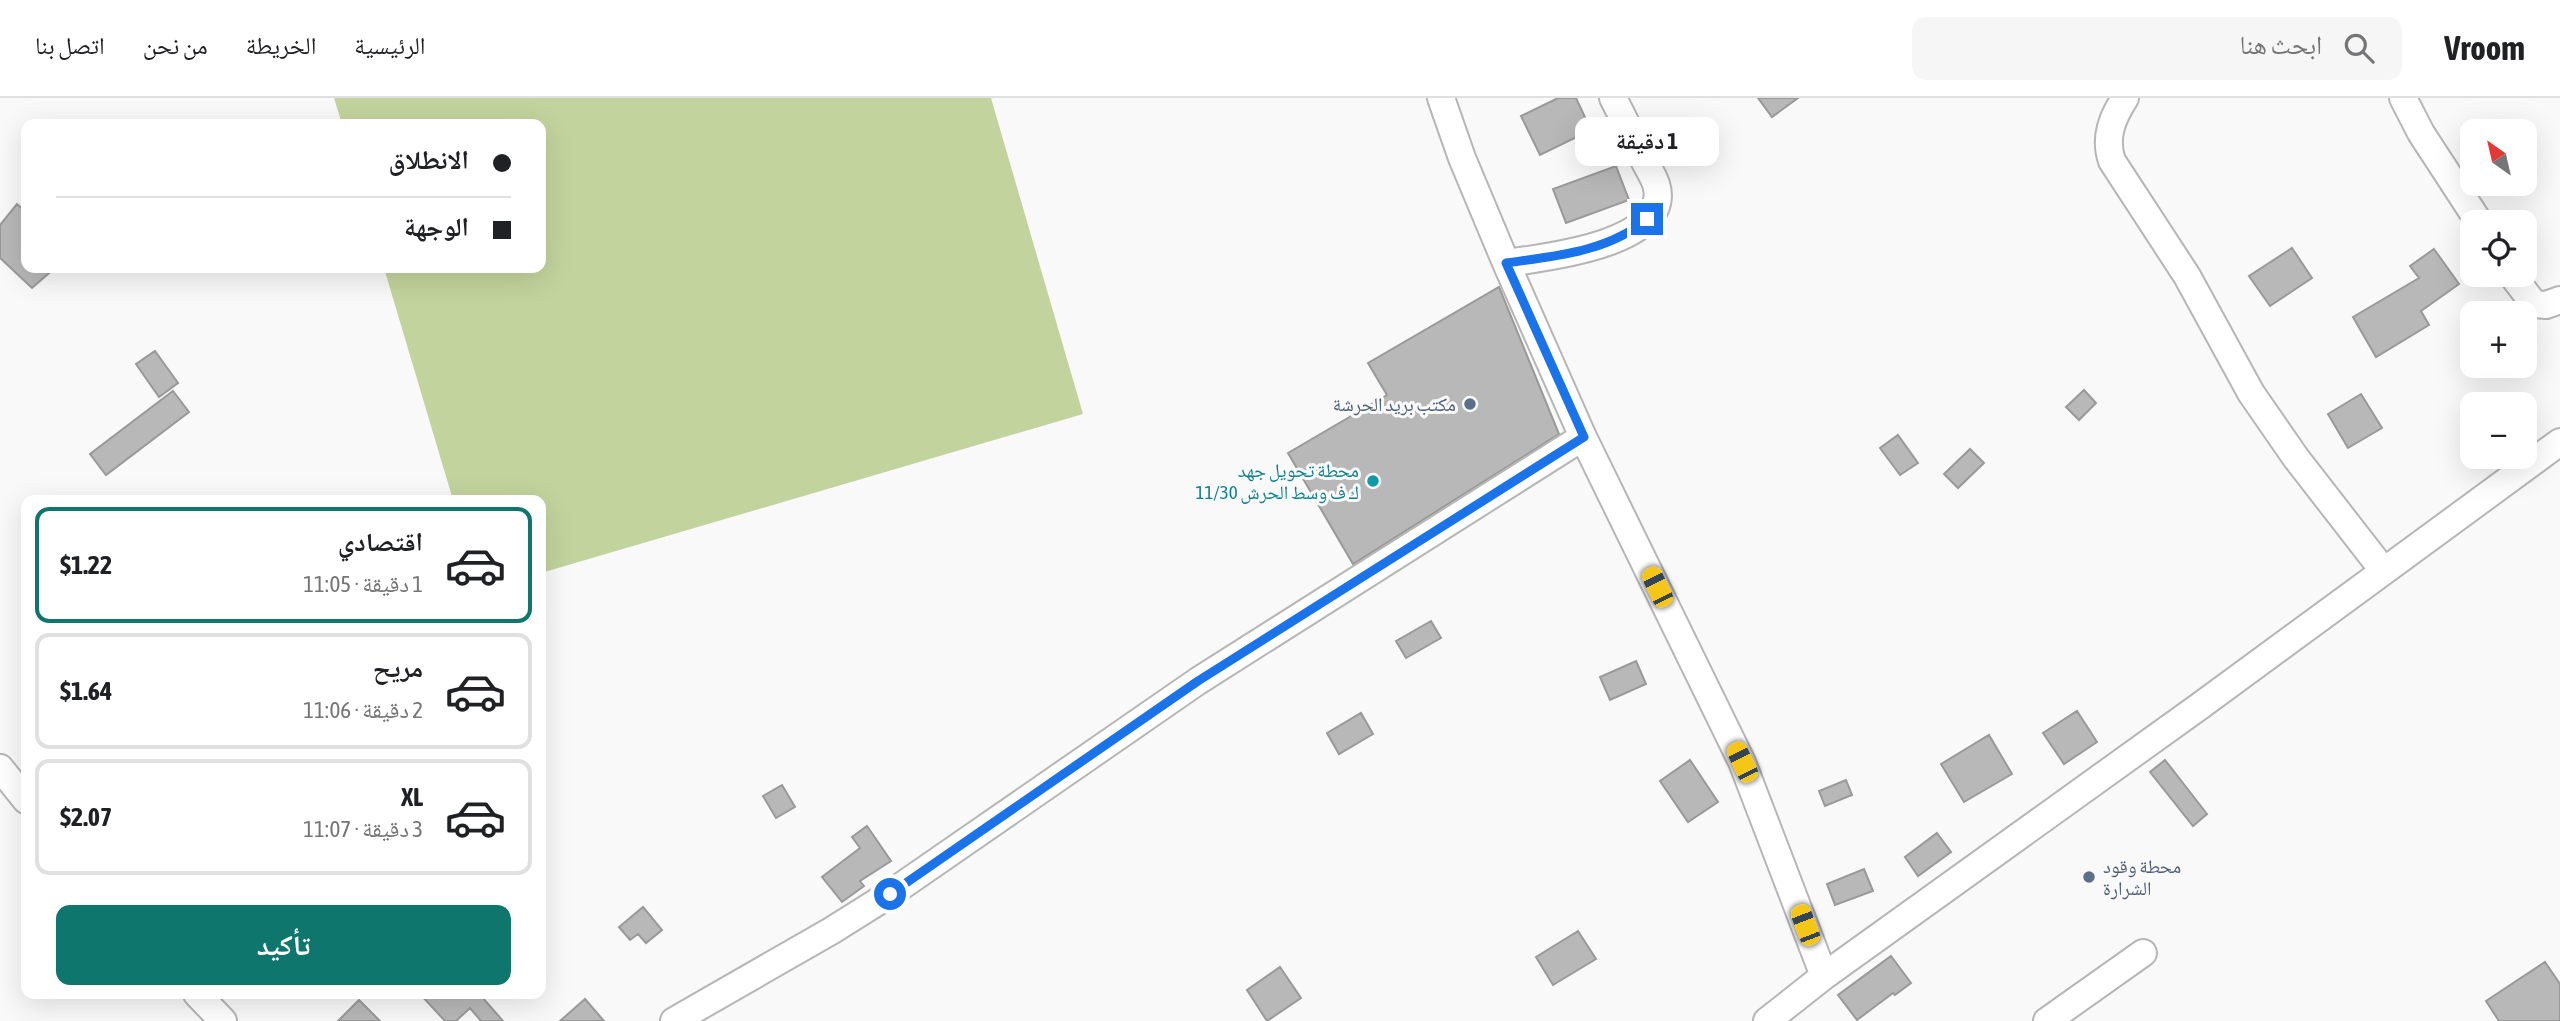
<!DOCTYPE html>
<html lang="ar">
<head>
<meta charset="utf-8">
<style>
  body { margin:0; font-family:"Asap Condensed","Noto Naskh Arabic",sans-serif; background:#f6f6f6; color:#202124; direction:rtl; height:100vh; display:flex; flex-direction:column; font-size:26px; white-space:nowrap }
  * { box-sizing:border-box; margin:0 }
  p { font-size:23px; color:#757577 }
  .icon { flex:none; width:38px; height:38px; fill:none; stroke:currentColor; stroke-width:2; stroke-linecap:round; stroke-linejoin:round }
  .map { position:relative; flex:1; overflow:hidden; direction:ltr }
  .panel { position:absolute; left:21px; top:397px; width:525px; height:504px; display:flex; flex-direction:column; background:#fff; border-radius:14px; box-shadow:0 7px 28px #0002; direction:rtl }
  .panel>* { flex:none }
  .guide { position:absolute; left:21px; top:21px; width:525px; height:154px; border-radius:14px; box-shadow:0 7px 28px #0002; direction:rtl; display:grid; align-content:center; height:154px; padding:0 35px; background:#fff }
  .needle { width:46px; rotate:326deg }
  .fabs { position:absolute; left:2460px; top:21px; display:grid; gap:14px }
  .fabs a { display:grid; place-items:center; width:77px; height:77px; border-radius:14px; background:#fff; box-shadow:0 7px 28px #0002; font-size:35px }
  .end { position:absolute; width:32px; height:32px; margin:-16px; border:9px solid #1a73e8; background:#fff; box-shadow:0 0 0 4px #fff }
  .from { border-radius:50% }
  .bubble { position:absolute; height:49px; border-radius:14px; background:#fff; box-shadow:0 7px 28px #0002; font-size:23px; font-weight:700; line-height:49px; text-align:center; direction:rtl }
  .car { position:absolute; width:21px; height:42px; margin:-21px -10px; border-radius:9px; box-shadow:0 0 5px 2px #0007; background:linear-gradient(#f5c518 24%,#345 0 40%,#f5c518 0 76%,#345 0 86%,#f5c518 0) }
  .guide b { display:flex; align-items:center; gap:24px; height:66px; font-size:26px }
  .guide b+b { border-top:2px solid #e0e0e0 }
  .guide i { width:18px; height:18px; background:#202124 }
  ul { padding:12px 0 0; list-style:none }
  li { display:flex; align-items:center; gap:21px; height:116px; margin:0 14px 10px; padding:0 21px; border:4px solid #e0e0e0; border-radius:14px }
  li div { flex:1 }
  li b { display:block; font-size:26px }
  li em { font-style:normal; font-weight:700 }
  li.on { border-color:#0f766e }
  li>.icon { width:63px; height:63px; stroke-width:1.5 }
  .cta { display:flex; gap:14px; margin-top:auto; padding:14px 35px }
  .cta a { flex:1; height:80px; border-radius:14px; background:#0f766e; color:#fff; font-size:28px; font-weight:700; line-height:80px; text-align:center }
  header { display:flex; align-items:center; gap:42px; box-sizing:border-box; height:98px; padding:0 35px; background:#fff; border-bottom:2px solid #e0e0e0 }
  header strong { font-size:33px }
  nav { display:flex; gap:38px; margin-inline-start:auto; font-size:24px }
  .search { width:490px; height:63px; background:#f6f6f6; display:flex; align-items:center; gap:18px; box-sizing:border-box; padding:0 24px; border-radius:14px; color:#757577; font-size:26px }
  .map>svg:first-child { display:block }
  .green { fill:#c3d39d }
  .building { fill:#b9b8b8; stroke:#9a9999; stroke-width:2 }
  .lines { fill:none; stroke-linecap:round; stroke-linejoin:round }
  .minor-casing { stroke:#b6b6b7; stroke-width:30 }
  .minor { stroke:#fff; stroke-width:26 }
  .route { stroke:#1a73e8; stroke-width:9 }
  .service-dot { fill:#5c6f8a; stroke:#f9f9fa; stroke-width:2.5 }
  .culture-dot { fill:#0f9aa8; stroke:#f9f9fa; stroke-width:2.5 }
  .labels { text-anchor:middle; stroke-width:6; stroke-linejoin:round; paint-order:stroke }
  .service-label { font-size:19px; fill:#4e5e75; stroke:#f9f9fa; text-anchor:end }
  .culture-label { font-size:19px; fill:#0d838f; stroke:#f9f9fa; text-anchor:end }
</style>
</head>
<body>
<header>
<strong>Vroom</strong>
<div class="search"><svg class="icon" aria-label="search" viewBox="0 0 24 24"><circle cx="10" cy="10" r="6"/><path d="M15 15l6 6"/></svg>ابحث هنا</div>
<nav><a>الرئيسية</a><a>الخريطة</a><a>من نحن</a><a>اتصل بنا</a></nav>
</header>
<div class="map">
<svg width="2560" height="923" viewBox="0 0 2560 923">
  <rect width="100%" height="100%" fill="#f9f9fa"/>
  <!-- green -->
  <path class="green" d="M334 0H991L1083 316 541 475V402H453L384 170H541V26H342Z"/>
  <!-- building -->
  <path class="building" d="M1558 0H1576L1591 32 1540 57 1521 18Z
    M1758 0H1798L1772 19Z
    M1616 68 1629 102 1566 125 1553 91Z
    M17 106 26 114V170H55L32 190 0 160V127Z
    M2292 150 2312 180 2270 208 2249 178Z
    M2434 151 2459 186 2421 213 2429 227 2376 259 2353 219 2419 180 2410 168Z
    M1499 189 1559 336 1353 466 1288 355 1387 297 1368 265Z
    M155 253 178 285 159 299 136 266Z
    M2084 292 2096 305 2079 322 2066 309Z
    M173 293 189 314 106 377 90 356Z
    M2361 296 2382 330 2348 350 2328 316Z
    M1898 337 1918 365 1900 377 1880 350Z
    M1970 351 1984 365 1958 390 1944 376Z
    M1431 523 1441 540 1406 560 1396 543Z
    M1636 563 1646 586 1610 602 1600 579Z
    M2077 613 2097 644 2064 666 2043 635Z
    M1361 615 1373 636 1339 656 1327 635Z
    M1989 637 2012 676 1964 704 1941 666Z
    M1690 662 1718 704 1688 724 1660 683Z
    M2165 662 2207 716 2193 728 2150 674Z
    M1846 682 1852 697 1825 708 1819 693Z
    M782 687 795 709 776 720 763 698Z
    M867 728 891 763 860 783 864 788 842 804 822 779 860 750 852 739Z
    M1937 735 1951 754 1918 778 1905 759Z
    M1864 771 1873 793 1835 807 1827 786Z
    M643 809 662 832 646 845 638 836 630 842 619 829Z
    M1578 833 1596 861 1553 887 1536 859Z
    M1891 858 1911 885 1895 897 1893 895 1857 922 1838 897Z
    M2545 864 2560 886V923H2499L2486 903Z
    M1280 869 1301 900 1267 923 1247 892Z
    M420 896H485L482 899 503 923H481L470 910 456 923H445Z
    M585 901 604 923H560Z
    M359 902 380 923H338Z"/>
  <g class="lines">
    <defs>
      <path id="minor" d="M1441 0 1462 60 1506 165 1583 339 1742 664 1824 878
        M2125 0C2112 20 2104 40 2112 63L2187 178 2251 295 2296 360 2383 472
        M2403 0 2421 35 2479 124
        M1506 165C1542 160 1675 146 1656 86 1653 77 1646 67 1642 58 1632 38 1623 19 1613 0
        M2512 177 2534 206 2546 207 2560 202
        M0 670 26 702
        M197 896 223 923
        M674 923 831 833 890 796 1198 583 1583 339
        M1767 923 1824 878 2200 608 2560 344
        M2047 923 2143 855"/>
    </defs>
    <!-- minor casing -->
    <use href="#minor" class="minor-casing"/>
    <!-- minor -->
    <use href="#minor" class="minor"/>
  </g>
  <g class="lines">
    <!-- route -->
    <path class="route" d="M890 796 1198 583 1584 339 1506 165C1555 158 1608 154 1647 121"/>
  </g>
  <!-- markers -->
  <g class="service-dot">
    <circle cx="1470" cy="306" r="7"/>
    <circle cx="2089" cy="779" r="7"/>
  </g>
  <circle class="culture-dot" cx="1373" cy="383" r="7"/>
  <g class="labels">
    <!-- service labels -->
    <g class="service-label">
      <text x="1456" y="313">مكتب بريد الحرشة</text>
      <text x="2103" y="775" text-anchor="start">محطة وقود<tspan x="2103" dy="22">الشرارة</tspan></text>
    </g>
    <!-- culture labels -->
    <g class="culture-label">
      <text x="1359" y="379">محطة تحويل جهد<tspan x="1359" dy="22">11/30 ك ف وسط الحرش</tspan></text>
    </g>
  </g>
</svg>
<div class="fabs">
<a><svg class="needle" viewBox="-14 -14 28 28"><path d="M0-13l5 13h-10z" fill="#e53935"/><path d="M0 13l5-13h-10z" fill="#757577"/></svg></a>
<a><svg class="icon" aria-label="locate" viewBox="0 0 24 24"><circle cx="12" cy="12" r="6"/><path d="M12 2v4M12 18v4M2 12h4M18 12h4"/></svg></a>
<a>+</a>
<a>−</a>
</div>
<i class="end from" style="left:890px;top:796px"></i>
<i class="end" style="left:1647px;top:121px"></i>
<div class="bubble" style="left:1575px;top:19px;width:144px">1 دقيقة</div>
<i class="car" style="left:1657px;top:489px;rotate:334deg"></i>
<i class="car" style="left:1742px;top:664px;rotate:334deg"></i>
<i class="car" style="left:1805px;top:827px;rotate:339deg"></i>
<div class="guide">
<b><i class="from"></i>الانطلاق</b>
<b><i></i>الوجهة</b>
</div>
<section class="panel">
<ul>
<li class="on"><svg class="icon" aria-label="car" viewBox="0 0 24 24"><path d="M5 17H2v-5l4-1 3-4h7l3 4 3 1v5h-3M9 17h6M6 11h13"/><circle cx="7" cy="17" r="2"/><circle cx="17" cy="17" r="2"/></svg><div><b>اقتصادي</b><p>1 دقيقة · 11:05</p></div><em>$1.22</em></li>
<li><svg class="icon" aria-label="car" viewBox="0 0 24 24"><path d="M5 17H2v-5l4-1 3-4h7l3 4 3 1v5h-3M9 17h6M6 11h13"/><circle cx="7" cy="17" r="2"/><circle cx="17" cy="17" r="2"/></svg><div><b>مريح</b><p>2 دقيقة · 11:06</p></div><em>$1.64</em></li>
<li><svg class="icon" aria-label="car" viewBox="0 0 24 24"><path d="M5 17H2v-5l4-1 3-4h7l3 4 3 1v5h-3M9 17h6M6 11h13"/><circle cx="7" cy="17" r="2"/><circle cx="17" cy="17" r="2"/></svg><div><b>XL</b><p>3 دقيقة · 11:07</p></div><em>$2.07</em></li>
</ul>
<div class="cta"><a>تأكيد</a></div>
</section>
</div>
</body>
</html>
